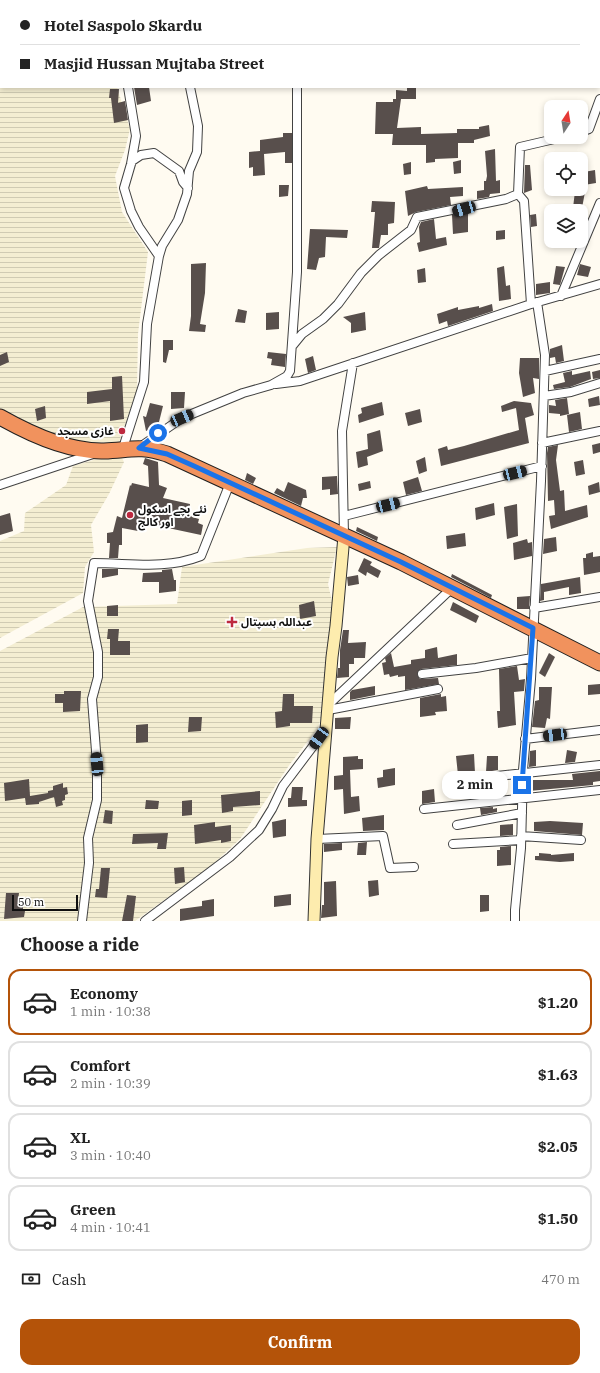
<!DOCTYPE html>
<html lang="en">
<head>
<meta charset="utf-8">
<style>
  body { margin:0; font-family:"IBM Plex Serif","Noto Sans Arabic",serif; background:#f6f6f6; color:#222; height:100vh; display:flex; flex-direction:column; font-size:15px; white-space:nowrap }
  * { box-sizing:border-box; margin:0 }
  p { font-size:13px; color:#767676 }
  .icon { flex:none; width:22px; height:22px; fill:none; stroke:currentColor; stroke-width:2; stroke-linecap:round; stroke-linejoin:round }
  .map { position:relative; height:921px; overflow:hidden }
  .drawer { display:flex; flex-direction:column; background:#fff; flex:1 }
  .drawer>* { flex:none }
  .banner { position:absolute; left:0px; top:0px; width:600px; height:88px; box-shadow:0 2px 6px #0003; display:grid; align-content:center; height:88px; padding:0 20px; background:#fff }
  .needle { width:26px; rotate:12deg }
  .controls { position:absolute; left:544px; top:100px; display:grid; gap:8px }
  .controls a { display:grid; place-items:center; width:44px; height:44px; border-radius:8px; background:#fff; box-shadow:0 2px 6px #0003; font-size:20px }
  .scale { position:absolute; left:12px; bottom:10px; width:66px; box-sizing:border-box; padding-left:4px; border:2px solid #0f0f0f; border-top:0; font-size:11px; line-height:14px; white-space:nowrap; color:#0f0f0f; -webkit-text-stroke:3px #fff; paint-order:stroke }
  .end { position:absolute; width:18px; height:18px; margin:-9px; border:5px solid #1a73e8; background:#fff; box-shadow:0 0 0 2px #fff }
  .from { border-radius:50% }
  .bubble { position:absolute; height:28px; border-radius:12px; background:#fff; box-shadow:0 2px 6px #0003; font-size:13px; font-weight:700; line-height:28px; text-align:center }
  .car { position:absolute; width:12px; height:24px; margin:-12px -6px; border-radius:5px; box-shadow:0 0 3px 1px #0007; background:linear-gradient(#222 24%,#8ab4d8 0 40%,#222 0 76%,#8ab4d8 0 86%,#222 0) }
  .banner b { display:flex; align-items:center; gap:14px; height:38px; font-size:15px }
  .banner b+b { border-top:1px solid #e0e0e0 }
  .banner i { width:10px; height:10px; background:#222 }
  ul { padding:0; list-style:none }
  li { display:flex; align-items:center; gap:12px; height:66px; margin:0 8px 6px; padding:0 12px; border:2px solid #e0e0e0; border-radius:12px }
  li div { flex:1 }
  li b { display:block; font-size:15px }
  li em { font-style:normal; font-weight:700 }
  li.active { border-color:#b45309 }
  li>.icon { width:36px; height:36px; stroke-width:1.5 }
  h2 { padding:0 20px; font-size:18px; line-height:48px }
  .pay { display:flex; align-items:center; gap:10px; height:44px; padding:0 20px; font-size:15px }
  .pay p { margin-inline-start:auto }
  .cta { display:flex; gap:8px; margin-top:auto; padding:8px 20px }
  .cta a { flex:1; height:46px; border-radius:12px; background:#b45309; color:#fff; font-size:16px; font-weight:700; line-height:46px; text-align:center }
  .map>svg:first-child { display:block }
  .farmland { fill:url(#farmland-rules) }
  .building { fill:#584f4c }
  .lines { fill:none; stroke-linecap:round; stroke-linejoin:round }
  .street-casing { stroke:#424242; stroke-width:10 }
  .secondary-casing { stroke:#313131; stroke-width:13 }
  .highway-casing { stroke:#202020; stroke-width:17 }
  .street { stroke:#fff; stroke-width:8 }
  .secondary { stroke:#fdecae; stroke-width:11 }
  .highway { stroke:#f1925d; stroke-width:15 }
  .route { stroke:#1a73e8; stroke-width:5 }
  .poi-dot { fill:#bd293f; stroke:#fff; stroke-width:1.5 }
  .labels { text-anchor:middle; stroke-width:4; stroke-linejoin:round; paint-order:stroke }
  .poi-label { font-size:11px; font-weight:bold; fill:#0f0f0f; stroke:#fff; text-anchor:start }
</style>
</head>
<body>
<div class="map">
<svg width="600" height="921" viewBox="0 0 600 921">
  <defs>
    <pattern id="farmland-rules" width="6" height="5" patternUnits="userSpaceOnUse"><rect width="6" height="5" fill="#f4eed2"/><path d="M0 2.5h6" fill="none" stroke="#d0cbb3"/></pattern>
  </defs>
  <rect width="100%" height="100%" fill="#fffbf1"/>
  <!-- farmland -->
  <path class="farmland" d="M0 0H162L1 1V87H117L130 129 125 150 115 176 122 212 148 252 138 334 137 390 119 442 74 443 17 420 0 409Z
    M120 454 124 462 109 494 91 525 94 552 85 567 83 593 0 638V541L24 531 25 513 66 485 73 466 100 458Z
    M337 547 328 584 332 601 331 638 322 715 318 728 290 764 240 839 210 867 135 921H0V651L83 607 177 604 182 567 307 548Z"/>
  <!-- building -->
  <path class="building" d="M134 87H149L151 101 137 105Z
    M407 88H416V99H401L397 128 421 127V134L457 133V129H479V127L489 125 490 136 474 140V143H458V158L435 159V162L426 163V145H392L393 134H375L376 102H393V99H396V90L407 91Z
    M110 89H119L118 103 125 101 128 120 114 123 111 98H109Z
    M283 133H292V163H285V152L264 154 265 175 253 176V167L249 168V152L260 151V140L283 137Z
    M495 149 496 181 500 180V193L490 194 489 197 477 199V191L484 190V181H486L487 176 485 151Z
    M461 160V173L454 174 453 162Z
    M411 162V174L404 175 403 164Z
    M525 165H530L532 190 524 193Z
    M595 170 596 183 584 185V172Z
    M279 185H289L288 196 279 197Z
    M427 186 428 189 463 187V196L450 197 451 205 416 212 408 216 405 191Z
    M575 191 585 192 582 208H573Z
    M372 201 395 202 394 223 388 224V235H381L379 248H372L375 212H371Z
    M468 213V232L453 234 452 215Z
    M536 214 537 226 531 227 530 215Z
    M434 219 436 239 446 237 447 245 419 252 417 243 420 242 419 227 421 222Z
    M310 229 348 230 347 238 326 237 325 257 319 258 316 270 307 269Z
    M505 230V239L496 240V231Z
    M206 263 205 293 200 324 206 325 205 332 189 331 191 316V264Z
    M580 264 591 267 588 277 577 275Z
    M504 266 506 286 510 285 511 299 499 301 497 268Z
    M556 266 565 267 560 285 553 284Z
    M425 268 426 282 418 283 417 270Z
    M550 282V293L536 295V284Z
    M492 304 493 311 448 326 447 321 439 324 437 314 458 307V310L479 306V308Z
    M238 309 247 311 245 323 235 322Z
    M279 312V329L266 330V313Z
    M365 312 366 330 351 333V323L343 317Z
    M163 340H173V350H169L166 363 163 362Z
    M562 345 564 361 556 363 555 357 550 358V349Z
    M7 352 9 362 0 366V355Z
    M268 352 286 354 285 367 271 365 272 359 267 358Z
    M313 356 316 370 308 373 305 359Z
    M520 358H539V379L533 378 535 393 523 397 519 373Z
    M600 370V378L593 379 592 372Z
    M572 371V375L590 371 591 379 570 387 554 389 553 385 565 382 563 373Z
    M122 376 124 419 110 421V401L87 404V392L112 389V377Z
    M171 392H185L184 408 171 409Z
    M599 396 600 405 589 407 588 399Z
    M567 398 569 414 560 416V414L549 413V405L556 406 555 400Z
    M514 401 531 403 534 415 525 418 529 443 441 466 438 449 447 446 448 450 464 446 519 430 516 408 502 412 501 406Z
    M382 402 384 415 359 423 358 415 362 413 361 408Z
    M150 403 163 406 159 422 161 425 146 431 143 416 146 417Z
    M45 406 46 418 37 421 35 409Z
    M420 409 422 422 408 426 405 413Z
    M580 412 582 429 569 432 567 415Z
    M380 430 383 451 367 457 368 465 358 468 356 452 368 449 367 434Z
    M600 443V452L593 454 592 445Z
    M558 445 556 460 560 491 564 490 565 511 587 505 588 517 551 529 549 516 555 515 554 500 548 501 547 453 548 447Z
    M425 457 427 471 419 474 416 461Z
    M145 458 158 462 159 485 167 488 163 498 190 504 189 513 192 517 199 519 198 523 203 525 201 535 140 522 138 531 122 528V545H119L118 558H109L110 543H107V533L113 532 117 516 122 518 130 485 131 486 132 483 149 487 148 466 143 464Z
    M583 460 585 474 576 476 574 462Z
    M247 473 256 478 253 484 245 480Z
    M337 476 338 494 330 495V489L322 490V477Z
    M418 477 422 491 406 495 403 482Z
    M370 481 371 488 359 491 358 484Z
    M288 482 306 490 307 498H303L301 506 274 493 277 488 284 492Z
    M599 482 600 492 589 495 588 486Z
    M494 503 495 515 476 520 475 508Z
    M517 504 518 536 507 539 504 507Z
    M10 513 13 531 0 535V516Z
    M357 527 378 537 377 541 356 531Z
    M465 533 466 546 447 549 446 536Z
    M556 537 557 551 543 554 544 539Z
    M527 539 528 543 532 542V556L514 560 513 543Z
    M593 552V557L600 556V572L584 575 583 558H586V554Z
    M364 558 372 562 370 565 381 571 378 578 367 572 366 576 358 571Z
    M102 569H118V575L102 578Z
    M172 569 174 580H176V591L159 593V582H142L143 573 162 572V570Z
    M452 574 492 595 491 598 451 577Z
    M358 575 359 584 348 586 347 577Z
    M580 577 581 593 569 595V587L544 592V600L540 601 541 584Z
    M530 596 529 609H517V597Z
    M314 601 316 616 300 619 299 605Z
    M453 602 479 616 476 623 450 610Z
    M118 605V616H107V606Z
    M108 629H119L118 641H130V655H110V639H107Z
    M343 630H349L348 643 366 642 365 658H354V664H349V677L337 678 338 668H340V650Z
    M437 647 438 658 457 654V665L421 669 417 674 420 679 438 678 439 684 405 690V676L398 677V675L390 677 389 674 384 675 382 663 386 662 385 658 391 653 394 667 411 664V660L425 658V650Z
    M549 653 555 657 545 677 539 673Z
    M517 666 519 680 525 679 524 691 514 692 516 725 498 728 497 711H500L499 669Z
    M600 684V694L588 695V685Z
    M375 686V695L350 700V692L352 690Z
    M539 687H552L550 719 547 718 545 728 532 727 535 701 539 700Z
    M64 691H81L80 711 63 712V703H55V694H64Z
    M283 694H294V706H313L312 723H290V726L276 728 275 712 282 711Z
    M441 694V697L446 696 447 711 435 712 436 715 420 717V698Z
    M189 717H202L201 731 188 732Z
    M351 717 350 729H335V718Z
    M148 724V742L136 743V725Z
    M536 750V766L529 767 530 751Z
    M567 750 577 752 575 762 565 763Z
    M474 754 475 773 458 775 456 756Z
    M358 756V759H363V769L350 770 351 797 359 796 360 811 344 814 343 789 334 790V776L343 775V757Z
    M487 756H498V770L486 772Z
    M395 768V785L378 788 377 778 383 777V770Z
    M600 771V781L593 782V785L529 791 530 780H573L572 774Z
    M29 779 30 796 48 793V791L53 790V786L63 783V788L67 787 68 794 65 795V800L62 801 63 805 56 807 54 797 39 802V804L26 805 25 798 5 801 4 783Z
    M470 784H477L478 798H470Z
    M292 787H303L302 800H307V806L288 807V798H291Z
    M434 789 435 802 422 804V791Z
    M260 791V805L233 807V811L222 813 221 795Z
    M146 800 159 801 158 809H145Z
    M192 800V815L182 816V801Z
    M493 807V809L497 808V812L481 815 480 808Z
    M105 810 113 811 112 824 103 823Z
    M384 815V830L363 831 362 818Z
    M286 819V836L273 838 272 822Z
    M550 821 583 823 582 835 534 831V822Z
    M215 822V827L231 825V841L221 843V840L195 844 194 825Z
    M513 824V835L500 836V825Z
    M168 833 166 849H157L158 843 132 844 133 834Z
    M367 842 366 855H357L358 843Z
    M342 843V850L324 852V844Z
    M511 846V865L497 866V850H500V847Z
    M539 853 551 854V855L574 853V861L560 862 535 860V856H539Z
    M184 867 185 882 175 884 174 868Z
    M101 868H110L107 898 95 897 96 889H99Z
    M378 880 379 895 369 897 368 881Z
    M336 881 337 916 321 918 322 905H324V882Z
    M6 893H19L18 901H23V911H25L24 917 4 919Z
    M291 894V905L274 907V896Z
    M127 895 136 896 133 921H122Z
    M480 895H489V911L480 912Z
    M214 899V916L180 921V909L202 906V901Z"/>
  <g class="lines">
    <defs>
      <path id="street" d="M111 0V1
        M168 0V1
        M278 1 279 0
        M299 1V0
        M581 132 589 129 600 99
        M132 161 141 155 154 153 179 171 183 182 188 188
        M518 194 524 201 531 304
        M159 256 162 246 178 220 187 194 189 171 197 152 198 126 190 87
        M561 296 600 203
        M293 345 302 334 323 319 338 304 361 273 379 255 411 230 417 217 506 199 518 194 520 147 563 137
        M545 371 600 359
        M276 384 300 381 531 304 600 284
        M544 396 571 392 600 383
        M542 443 600 431
        M140 447 182 418 243 393 271 385 287 376 290 371 297 272V87
        M123 448 144 382 147 324 159 256 139 227 131 211 124 188 131 164 136 136 128 87
        M0 485 93 454
        M344 516 542 466
        M344 536 342 431 353 363
        M534 608 600 597
        M422 674 476 668 532 658
        M328 705 452 588
        M328 710 438 689
        M525 739 600 730
        M460 780 600 765
        M424 809 600 790
        M457 825 522 813
        M521 836 581 840
        M317 839 383 836 390 868 414 867
        M453 844 521 840
        M82 921 89 863 88 838 97 800V764L92 699 98 677V652L88 601 94 563C131 563 165 570 201 556L230 483
        M145 921 230 857 259 830 272 809 283 786 326 729
        M515 921V910L521 848 523 770 531 679 541 481 545 355 537 302"/>
      <path id="secondary" d="M314 921 317 839 332 657 336 626 344 536"/>
      <path id="highway" d="M0 417C30 434 69 452 104 451 131 450 139 445 167 454L401 562 600 663"/>
    </defs>
    <!-- street casing -->
    <use href="#street" class="street-casing"/>
    <!-- secondary casing -->
    <use href="#secondary" class="secondary-casing"/>
    <!-- highway casing -->
    <use href="#highway" class="highway-casing"/>
    <!-- street -->
    <use href="#street" class="street"/>
    <!-- secondary -->
    <use href="#secondary" class="secondary"/>
    <!-- highway -->
    <use href="#highway" class="highway"/>
  </g>
  <g class="lines">
    <!-- route -->
    <path class="route" d="M158 433 139 448 167 454 194 466 401 562 533 628 522 785"/>
  </g>
  <!-- markers -->
  <g class="poi-dot">
    <circle cx="122" cy="431" r="4"/>
    <circle cx="130" cy="515" r="4"/>
    <path d="M230 616h4v4h4v4h-4v4h-4v-4h-4v-4h4z"/>
  </g>
  <g class="labels">
    <!-- poi labels -->
    <g class="poi-label">
      <text x="114" y="435" text-anchor="end">غازی مسجد</text>
      <text x="138" y="513">نئے بچے اسکول<tspan x="138" dy="13">اور کالج</tspan></text>
      <text x="241" y="626">عبداللہ ہسپتال</text>
    </g>
  </g>
</svg>
<div class="controls">
<a><svg class="needle" viewBox="-14 -14 28 28"><path d="M0-13l5 13h-10z" fill="#e53935"/><path d="M0 13l5-13h-10z" fill="#767676"/></svg></a>
<a><svg class="icon" aria-label="locate" viewBox="0 0 24 24"><circle cx="12" cy="12" r="6"/><path d="M12 2v4M12 18v4M2 12h4M18 12h4"/></svg></a>
<a><svg class="icon" aria-label="layers" viewBox="0 0 24 24"><path d="M12 4l9 5-9 5-9-5zM3 14l9 5 9-5"/></svg></a>
</div>
<div class="scale">50 m</div>
<i class="end from" style="left:158px;top:433px"></i>
<i class="end" style="left:522px;top:785px"></i>
<div class="bubble" style="left:442px;top:771px;width:66px">2 min</div>
<i class="car" style="left:464px;top:209px;rotate:254deg"></i>
<i class="car" style="left:182px;top:418px;rotate:67deg"></i>
<i class="car" style="left:515px;top:473px;rotate:76deg"></i>
<i class="car" style="left:388px;top:505px;rotate:76deg"></i>
<i class="car" style="left:555px;top:735px;rotate:263deg"></i>
<i class="car" style="left:319px;top:738px;rotate:216deg"></i>
<i class="car" style="left:97px;top:764px;rotate:355deg"></i>
<div class="banner">
<b><i class="from"></i>Hotel Saspolo Skardu</b>
<b><i></i>Masjid Hussan Mujtaba Street</b>
</div>
</div>
<section class="drawer">
<h2>Choose a ride</h2>
<ul>
<li class="active"><svg class="icon" aria-label="car" viewBox="0 0 24 24"><path d="M5 17H2v-5l4-1 3-4h7l3 4 3 1v5h-3M9 17h6M6 11h13"/><circle cx="7" cy="17" r="2"/><circle cx="17" cy="17" r="2"/></svg><div><b>Economy</b><p>1 min · 10:38</p></div><em>$1.20</em></li>
<li><svg class="icon" aria-label="car" viewBox="0 0 24 24"><path d="M5 17H2v-5l4-1 3-4h7l3 4 3 1v5h-3M9 17h6M6 11h13"/><circle cx="7" cy="17" r="2"/><circle cx="17" cy="17" r="2"/></svg><div><b>Comfort</b><p>2 min · 10:39</p></div><em>$1.63</em></li>
<li><svg class="icon" aria-label="car" viewBox="0 0 24 24"><path d="M5 17H2v-5l4-1 3-4h7l3 4 3 1v5h-3M9 17h6M6 11h13"/><circle cx="7" cy="17" r="2"/><circle cx="17" cy="17" r="2"/></svg><div><b>XL</b><p>3 min · 10:40</p></div><em>$2.05</em></li>
<li><svg class="icon" aria-label="car" viewBox="0 0 24 24"><path d="M5 17H2v-5l4-1 3-4h7l3 4 3 1v5h-3M9 17h6M6 11h13"/><circle cx="7" cy="17" r="2"/><circle cx="17" cy="17" r="2"/></svg><div><b>Green</b><p>4 min · 10:41</p></div><em>$1.50</em></li>
</ul>
<div class="pay"><svg class="icon" aria-label="cash" viewBox="0 0 24 24"><path d="M3 7h18v10H3z"/><circle cx="12" cy="12" r="2"/></svg>Cash<p>470 m</p></div>
<div class="cta"><a>Confirm</a></div>
</section>
</body>
</html>
